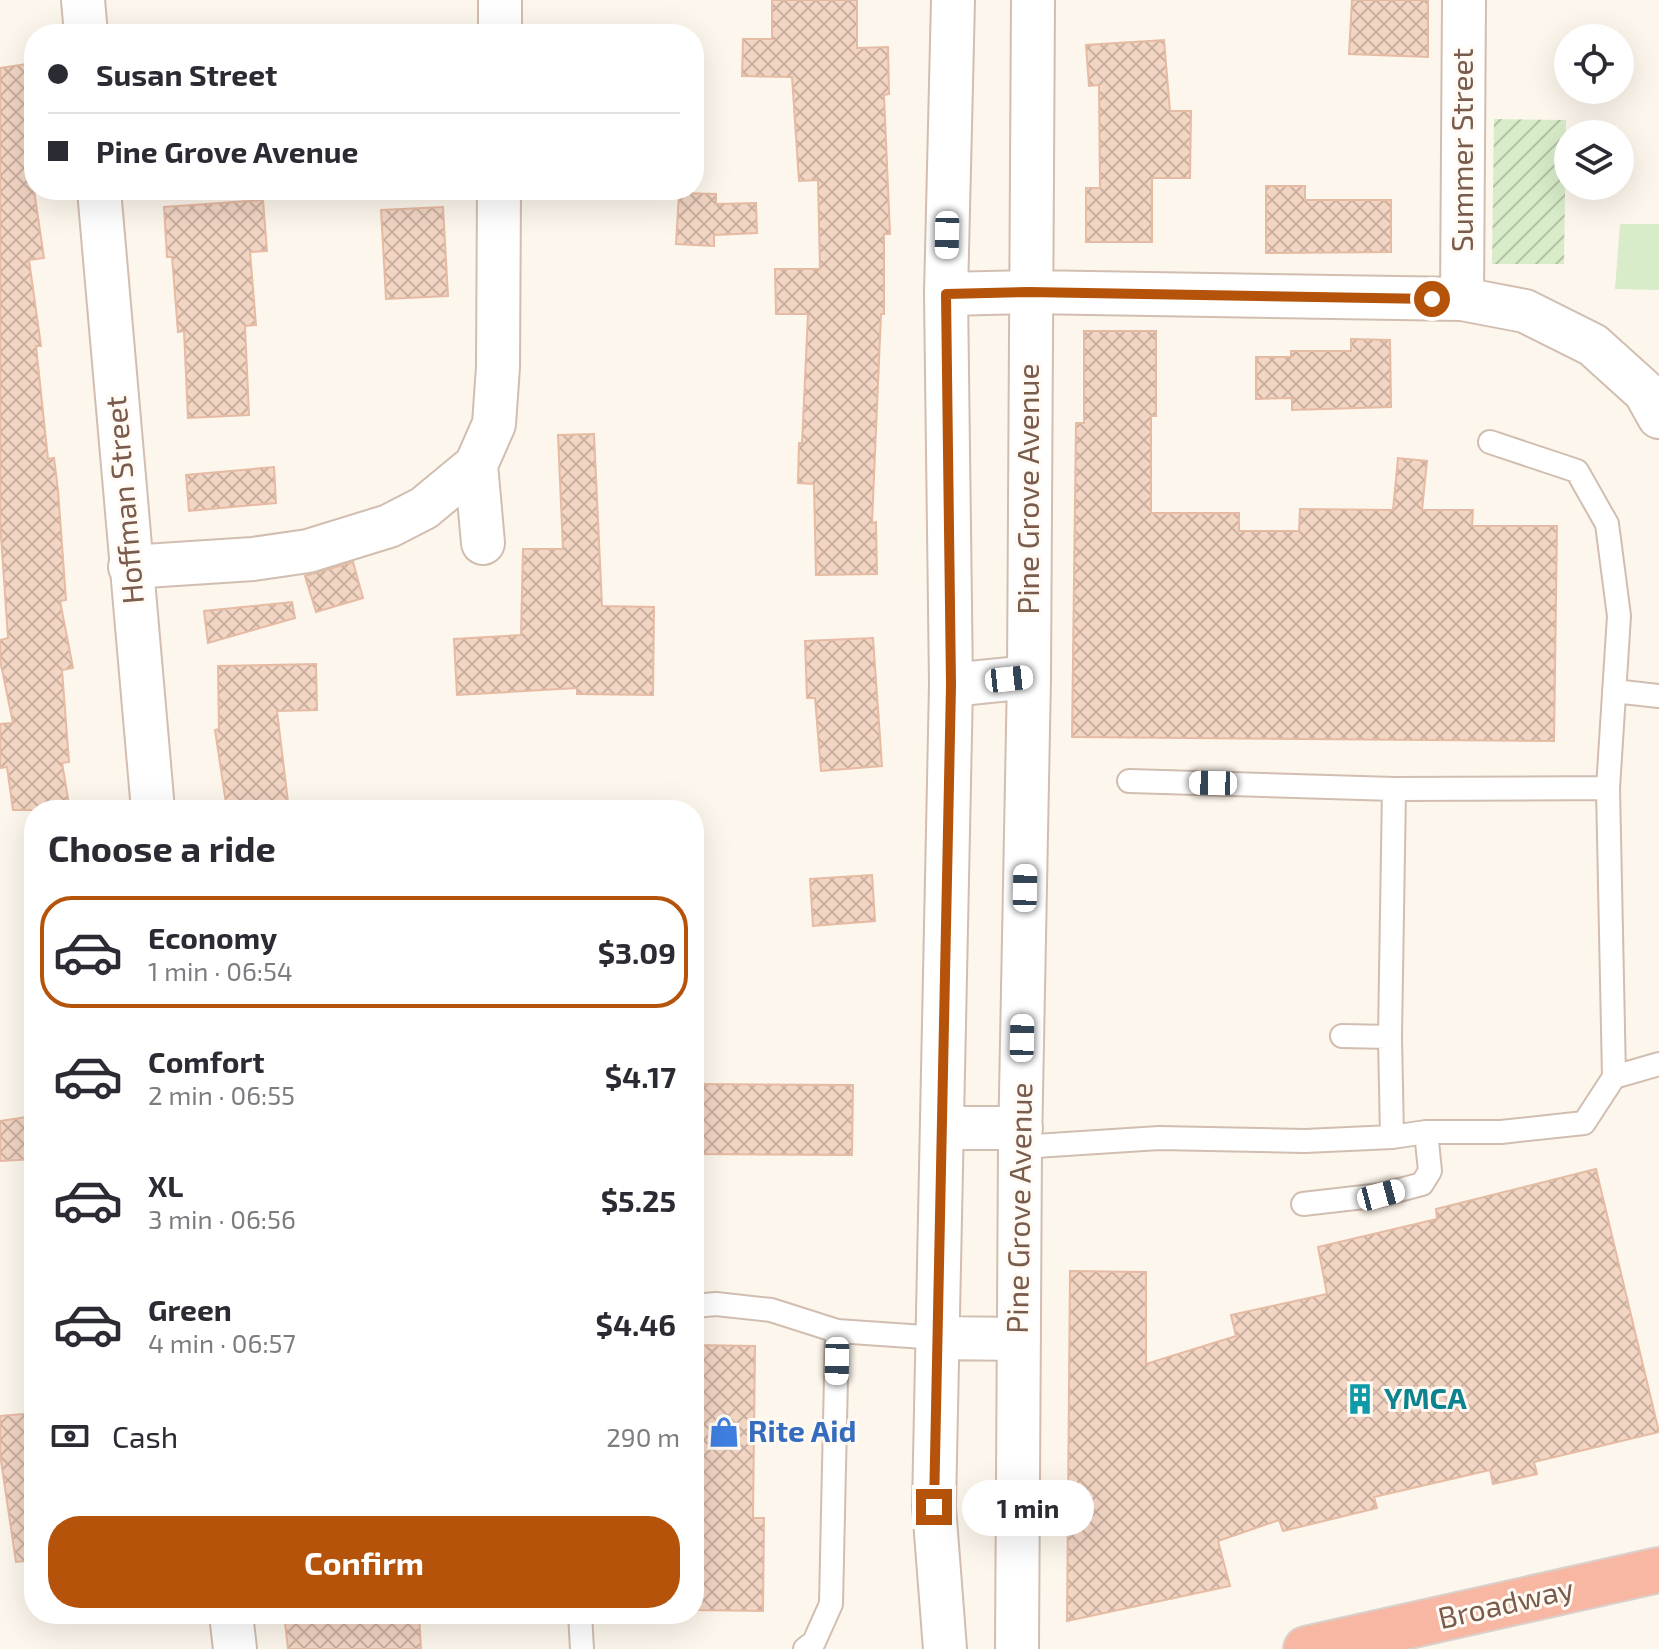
<!DOCTYPE html>
<html lang="en">
<head>
<meta charset="utf-8">
<style>
  body { margin:0; font-family:"Exo 2",sans-serif; background:#f7f7f7; color:#2b2b33; height:100vh; display:flex; flex-direction:column; font-size:30px; white-space:nowrap }
  * { box-sizing:border-box; margin:0 }
  p { font-size:26px; color:#7c7c81 }
  .icon { flex:none; width:44px; height:44px; fill:none; stroke:currentColor; stroke-width:2; stroke-linecap:round; stroke-linejoin:round }
  .map { position:relative; flex:1; overflow:hidden }
  .panel { position:absolute; left:24px; top:800px; width:680px; height:824px; display:flex; flex-direction:column; background:#fff; border-radius:32px; box-shadow:0 8px 32px #0002 }
  .panel>* { flex:none }
  .guide { position:absolute; left:24px; top:24px; width:680px; height:176px; border-radius:32px; box-shadow:0 8px 32px #0002; display:grid; align-content:center; height:176px; padding:0 24px; background:#fff }
  .controls { position:absolute; left:1554px; top:24px; display:grid; gap:16px }
  .controls a { display:grid; place-items:center; width:80px; height:80px; border-radius:50%; background:#fff; box-shadow:0 8px 32px #0002; font-size:40px }
  .end { position:absolute; width:36px; height:36px; margin:-18px; border:10px solid #b45309; background:#fff; box-shadow:0 0 0 4px #fff }
  .from { border-radius:50% }
  .bubble { position:absolute; height:56px; border-radius:28px; background:#fff; box-shadow:0 8px 32px #0002; font-size:26px; font-weight:700; line-height:56px; text-align:center }
  .car { position:absolute; width:24px; height:48px; margin:-24px -12px; border-radius:10px; box-shadow:0 0 6px 2px #0007; background:linear-gradient(#fff 24%,#345 0 40%,#fff 0 76%,#345 0 86%,#fff 0) }
  .guide b { display:flex; align-items:center; gap:28px; height:76px; font-size:30px }
  .guide b+b { border-top:2px solid #e1e1e2 }
  .guide i { width:20px; height:20px; background:#2b2b33 }
  ul { padding:0; list-style:none }
  li { display:flex; align-items:center; gap:24px; height:112px; margin:0 16px 12px; padding:0 8px; border:4px solid transparent; border-radius:32px }
  li div { flex:1 }
  li b { display:block; font-size:30px }
  li em { font-style:normal; font-weight:700 }
  li.current { border-color:#b45309 }
  li>.icon { width:72px; height:72px; stroke-width:1.5 }
  h2 { padding:0 24px; font-size:36px; line-height:96px }
  .pay { display:flex; align-items:center; gap:20px; height:88px; padding:0 24px; font-size:30px }
  .pay p { margin-inline-start:auto }
  .action { display:flex; gap:16px; margin-top:auto; padding:16px 24px }
  .action a { flex:1; height:92px; border-radius:32px; background:#b45309; color:#fff; font-size:32px; font-weight:700; line-height:92px; text-align:center }
  .map>svg:first-child { display:block }
  .park { fill:#d8ecc9 }
  .garden { fill:url(#garden-furrows) }
  .building { fill:url(#building-cross-hatch); stroke:#e6bba3; stroke-width:2 }
  .lines { fill:none; stroke-linecap:round; stroke-linejoin:round }
  .lane-casing { stroke:#d1beb0; stroke-width:26 }
  .street-casing { stroke:#d1beb0; stroke-width:46 }
  .highway-casing { stroke:#dad1cd; stroke-width:48 }
  .lane { stroke:#fff; stroke-width:22 }
  .street { stroke:#fff; stroke-width:42 }
  .highway { stroke:#f7b7a3; stroke-width:44 }
  .route { stroke:#b45309; stroke-width:10 }
  .labels { text-anchor:middle; stroke-width:6; stroke-linejoin:round; paint-order:stroke }
  .street-label { font-size:30px; fill:#7a5c4d; stroke:#fffaf3 }
  .culture-label { font-size:30px; font-weight:bold; fill:#0d838f; stroke:#fffaf3; text-anchor:start }
  .shop-label { font-size:30px; font-weight:bold; fill:#366cbe; stroke:#fffaf3; text-anchor:start }
</style>
</head>
<body>
<div class="map">
<svg width="1659" height="1649" viewBox="0 0 1659 1649">
  <defs>
    <pattern id="garden-furrows" width="10" height="10" patternUnits="userSpaceOnUse" patternTransform="scale(2)"><rect width="10" height="10" fill="#d8ecc9"/><path d="M-1 1l2-2M0 10L10 0M9 11l2-2" fill="none" stroke="#b4c2a5"/></pattern>
    <pattern id="building-cross-hatch" width="8" height="8" patternUnits="userSpaceOnUse" patternTransform="scale(2)"><rect width="8" height="8" fill="#f3d5c3"/><path d="M0 0l8 8M0 8l8-8" fill="none" stroke="#cab0a1"/></pattern>
  </defs>
  <rect width="100%" height="100%" fill="#fdf6ec"/>
  <!-- park -->
  <path class="park" d="M1620 224H1659V290L1615 289Z"/>
  <!-- garden -->
  <path class="garden" d="M1494 119 1566 120 1564 264H1492Z"/>
  <!-- building -->
  <path class="building" d="M772 0H857V48L888 47 889 94 884 95 890 234H884V314H881L872 523 876 522 877 574 816 575 814 484 798 483 799 443H802L808 314H776L775 269H820L818 180 799 181 792 77 742 76 743 39H772Z
    M1352 0H1428V57L1349 54Z
    M1164 40 1170 111H1191L1190 178H1152V242H1086V188H1100L1099 85 1089 86 1086 45Z
    M34 63V106L30 107 34 190 44 258 29 260 41 346H36L48 459 54 458 58 490 66 600 60 601 73 668 62 670 69 762 62 763 70 810H13L7 767 0 768V724L13 723 0 660V640L8 638 0 522V68Z
    M1266 186H1305V200H1391V252L1266 253Z
    M679 193 716 194V204L756 203 757 233 714 235V246L676 244Z
    M263 200 267 251 250 252 256 325 245 326 249 415 188 418 184 331 178 332 172 257H167L164 207Z
    M443 207 448 296 386 299 381 210Z
    M1084 331H1156V416H1151V513H1239V531H1299L1300 509 1393 510 1398 458 1427 461 1422 510H1473L1472 526H1557L1554 741 1072 737 1076 423H1084Z
    M1351 339 1390 340 1391 407 1292 410V398L1256 399V357H1291V351H1351Z
    M594 434 602 606 654 607 653 695 577 694V688L457 695 454 639 521 635 523 549H563L558 435Z
    M274 467 276 503 189 511 186 475Z
    M353 562 363 598 316 612 305 576Z
    M292 602 295 618 208 643 204 611Z
    M873 638 882 766 821 771 815 698H807L805 641Z
    M316 664 317 710 277 711 289 810H227L215 730 219 729 218 666Z
    M872 875 875 921 813 926 810 879Z
    M694 1084 853 1085 852 1155 694 1154Z
    M34 1116V1159L0 1161V1121Z
    M1596 1169 1659 1432 1534 1462 1537 1474 1493 1484 1490 1470 1374 1497 1377 1508 1283 1531 1279 1520 1218 1541 1230 1586 1067 1621 1070 1271 1146 1272V1364L1236 1336 1231 1315 1327 1294 1318 1247 1437 1219 1436 1209Z
    M694 1345 755 1346 753 1518H764L763 1611 694 1610Z
    M34 1413V1560L16 1562 0 1454V1416Z
    M284 1614H419L421 1649H288Z"/>
  <g class="lines">
    <defs>
      <path id="lane" d="M1614 691 1659 696
        M1129 781 1394 789
        M1342 1036 1390 1037
        M1614 1077 1659 1064
        M1392 1137 1426 1132H1501L1584 1123 1614 1077 1608 788 1619 616 1607 524 1577 471 1490 442
        M1020 1147 1159 1138 1305 1141 1392 1137 1390 1037 1394 789 1608 788
        M1303 1204 1381 1195 1422 1184 1430 1171 1426 1132
        M694 1306 716 1304 771 1310 837 1331 939 1338
        M580 1614 582 1649
        M805 1649 814 1642 831 1604 837 1331"/>
      <path id="street" d="M83 0 86 34
        M500 34V0
        M99 190 153 810
        M946 294 1029 292 1462 299 1525 311 1593 345 1645 392 1659 417
        M1462 299 1464 0
        M476 465 483 543
        M130 567 253 559 308 551 389 526 424 508 476 465 494 424 498 367 499 190
        M951 685 1029 677
        M943 1128H1021
        M939 1338 1019 1339
        M231 1614 235 1649
        M945 1649 934 1507 951 685 946 294 953 0
        M1017 1649 1020 1147 1029 677 1033 0"/>
      <path id="highway" d="M1306 1649 1659 1570"/>
    </defs>
    <!-- lane casing -->
    <use href="#lane" class="lane-casing"/>
    <!-- street casing -->
    <use href="#street" class="street-casing"/>
    <!-- highway casing -->
    <use href="#highway" class="highway-casing"/>
    <!-- lane -->
    <use href="#lane" class="lane"/>
    <!-- street -->
    <use href="#street" class="street"/>
    <!-- highway -->
    <use href="#highway" class="highway"/>
  </g>
  <g class="lines">
    <!-- route -->
    <path class="route" d="M934 1507 951 685 946 294 1029 292 1432 299"/>
  </g>
  <!-- icons -->
  <defs>
    <symbol id="building-bare" viewBox="-9 -9 18 18"><path d="M-4-6H4V6H1V3H-1V6H-4ZM-2.5-4.3h1.7v1.8h-1.7ZM.8-4.3h1.7v1.8H.8ZM-2.5-1h1.7V.8h-1.7ZM.8-1h1.7V.8H.8Z" fill="#0f9aa8" stroke="#fffaf3" stroke-width="2.5" paint-order="stroke"/></symbol>
    <symbol id="shop-bare" viewBox="-9 -9 18 18"><path d="M-5-2.5h2.3a2.7 3.5 0 0 1 5.4 0H5L5.5 6h-11ZM-1.5-2.5h3a1.5 2.3 0 0 0-3 0Z" fill="#3f7fe0" stroke="#fffaf3" stroke-width="2.5" paint-order="stroke"/></symbol>
  </defs>
  <g fill-rule="evenodd">
    <use href="#building-bare" x="1338" y="1377" width="44" height="44"/>
    <use href="#shop-bare" x="702" y="1410" width="44" height="44"/>
  </g>
  <g class="labels">
    <!-- street labels -->
    <g class="street-label">
      <text transform="translate(1463 150) rotate(-90)" y="10">Summer Street</text>
      <text transform="translate(1029 489) rotate(-90)" y="10">Pine Grove Avenue</text>
      <text transform="translate(125 500) rotate(-95)" y="10">Hoffman Street</text>
      <text transform="translate(1020 1208) rotate(-89)" y="10">Pine Grove Avenue</text>
      <text transform="translate(1506 1604) rotate(-13)" y="10">Broadway</text>
    </g>
    <!-- culture labels -->
    <g class="culture-label">
      <text x="1384" y="1409">YMCA</text>
    </g>
    <!-- shop labels -->
    <g class="shop-label">
      <text x="748" y="1442">Rite Aid</text>
    </g>
  </g>
</svg>
<div class="controls">
<a><svg class="icon" aria-label="locate" viewBox="0 0 24 24"><circle cx="12" cy="12" r="6"/><path d="M12 2v4M12 18v4M2 12h4M18 12h4"/></svg></a>
<a><svg class="icon" aria-label="layers" viewBox="0 0 24 24"><path d="M12 4l9 5-9 5-9-5zM3 14l9 5 9-5"/></svg></a>
</div>
<i class="end from" style="left:1432px;top:299px"></i>
<i class="end" style="left:934px;top:1507px"></i>
<div class="bubble" style="left:962px;top:1480px;width:132px">1 min</div>
<i class="car" style="left:947px;top:235px;rotate:181deg"></i>
<i class="car" style="left:1009px;top:679px;rotate:84deg"></i>
<i class="car" style="left:1213px;top:783px;rotate:271deg"></i>
<i class="car" style="left:1025px;top:888px;rotate:1deg"></i>
<i class="car" style="left:1022px;top:1038px;rotate:1deg"></i>
<i class="car" style="left:1381px;top:1195px;rotate:75deg"></i>
<i class="car" style="left:837px;top:1361px;rotate:181deg"></i>
<div class="guide">
<b><i class="from"></i>Susan Street</b>
<b><i></i>Pine Grove Avenue</b>
</div>
<section class="panel">
<h2>Choose a ride</h2>
<ul>
<li class="current"><svg class="icon" aria-label="car" viewBox="0 0 24 24"><path d="M5 17H2v-5l4-1 3-4h7l3 4 3 1v5h-3M9 17h6M6 11h13"/><circle cx="7" cy="17" r="2"/><circle cx="17" cy="17" r="2"/></svg><div><b>Economy</b><p>1 min · 06:54</p></div><em>$3.09</em></li>
<li><svg class="icon" aria-label="car" viewBox="0 0 24 24"><path d="M5 17H2v-5l4-1 3-4h7l3 4 3 1v5h-3M9 17h6M6 11h13"/><circle cx="7" cy="17" r="2"/><circle cx="17" cy="17" r="2"/></svg><div><b>Comfort</b><p>2 min · 06:55</p></div><em>$4.17</em></li>
<li><svg class="icon" aria-label="car" viewBox="0 0 24 24"><path d="M5 17H2v-5l4-1 3-4h7l3 4 3 1v5h-3M9 17h6M6 11h13"/><circle cx="7" cy="17" r="2"/><circle cx="17" cy="17" r="2"/></svg><div><b>XL</b><p>3 min · 06:56</p></div><em>$5.25</em></li>
<li><svg class="icon" aria-label="car" viewBox="0 0 24 24"><path d="M5 17H2v-5l4-1 3-4h7l3 4 3 1v5h-3M9 17h6M6 11h13"/><circle cx="7" cy="17" r="2"/><circle cx="17" cy="17" r="2"/></svg><div><b>Green</b><p>4 min · 06:57</p></div><em>$4.46</em></li>
</ul>
<div class="pay"><svg class="icon" aria-label="cash" viewBox="0 0 24 24"><path d="M3 7h18v10H3z"/><circle cx="12" cy="12" r="2"/></svg>Cash<p>290 m</p></div>
<div class="action"><a>Confirm</a></div>
</section>
</div>
</body>
</html>
